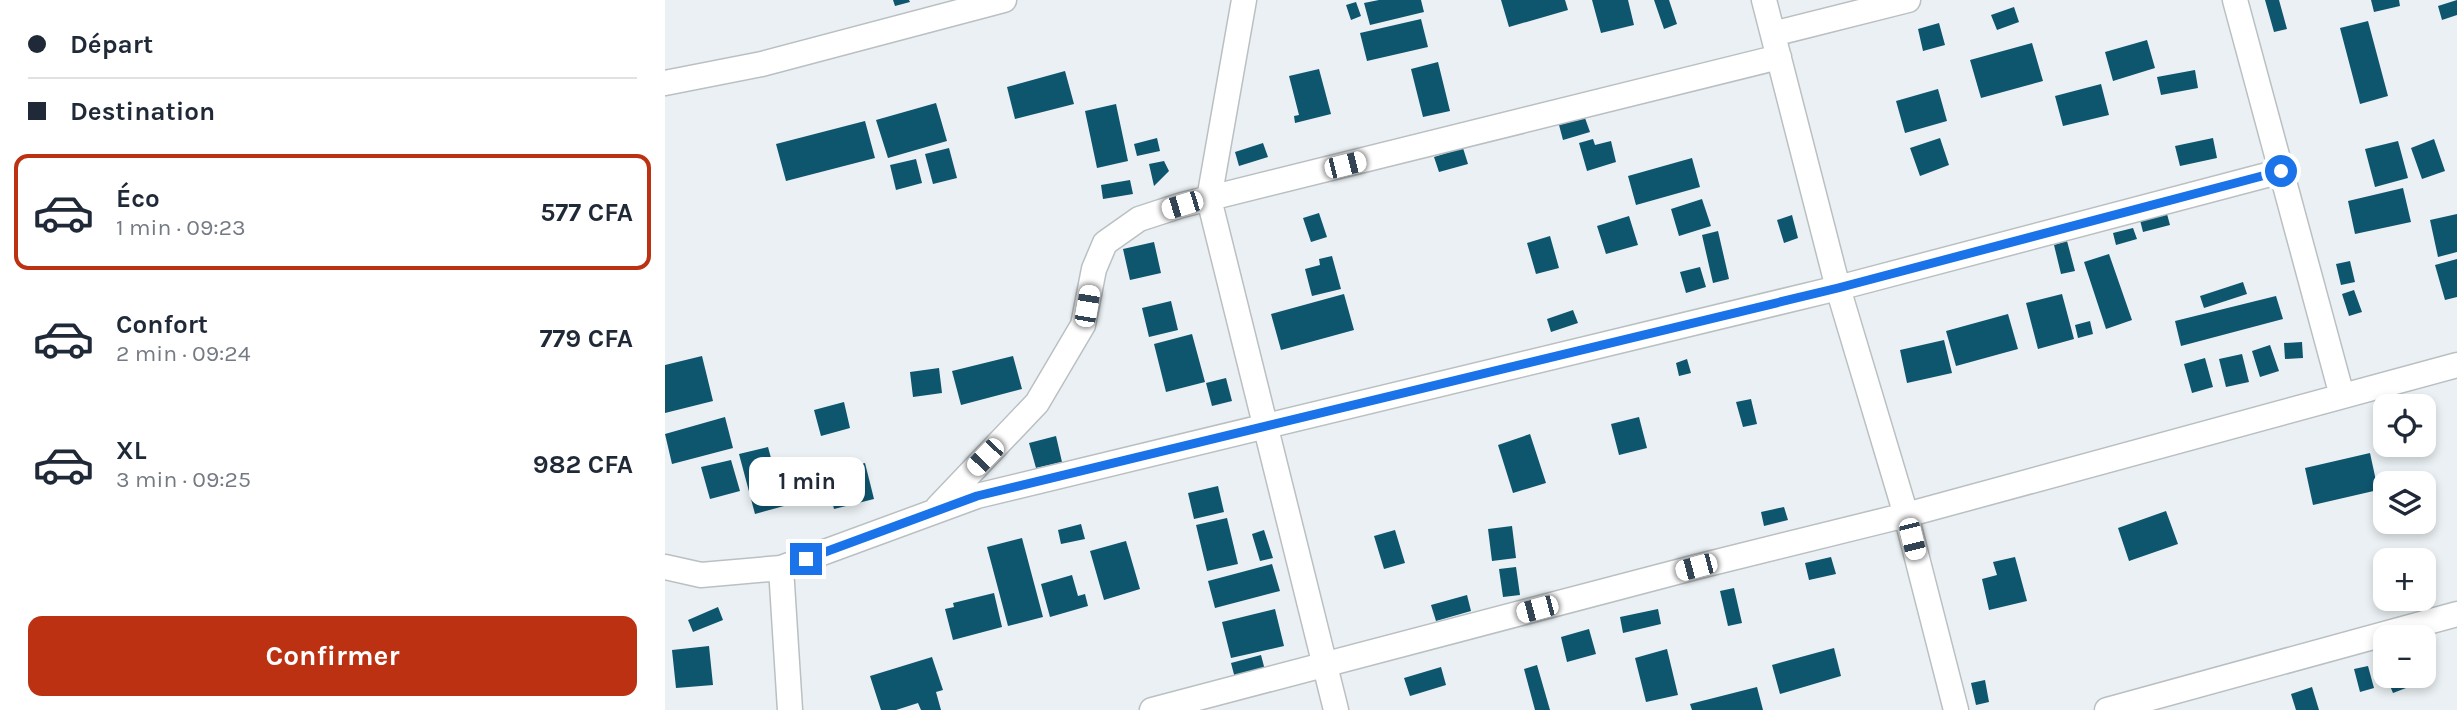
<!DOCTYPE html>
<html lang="fr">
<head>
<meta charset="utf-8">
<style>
  body { margin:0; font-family:Karla,sans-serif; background:#f2f2f3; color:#1f2937; height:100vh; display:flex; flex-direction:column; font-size:26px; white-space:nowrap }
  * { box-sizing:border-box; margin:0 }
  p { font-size:23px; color:#747a83 }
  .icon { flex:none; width:38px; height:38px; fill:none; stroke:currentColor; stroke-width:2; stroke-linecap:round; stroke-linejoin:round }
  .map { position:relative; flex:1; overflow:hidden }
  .drawer { display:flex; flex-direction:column; background:#fff; width:665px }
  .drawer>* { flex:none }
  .guide { display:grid; align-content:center; height:154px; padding:0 28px; background:#fff }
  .buttons { position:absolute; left:1708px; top:394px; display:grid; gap:14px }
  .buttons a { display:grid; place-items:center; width:63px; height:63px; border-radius:14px; background:#fff; box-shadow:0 4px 10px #0003; font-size:35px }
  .end { position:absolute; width:32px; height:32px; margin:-16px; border:9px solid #1a73e8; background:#fff; box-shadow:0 0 0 4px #fff }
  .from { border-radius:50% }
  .bubble { position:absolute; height:49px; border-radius:14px; background:#fff; box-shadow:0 4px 10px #0003; font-size:23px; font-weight:700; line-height:49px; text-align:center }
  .car { position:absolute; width:21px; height:42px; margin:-21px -10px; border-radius:9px; box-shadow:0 0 5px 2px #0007; background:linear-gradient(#fff 24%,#345 0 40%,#fff 0 76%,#345 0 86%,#fff 0) }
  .guide b { display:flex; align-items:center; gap:24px; height:66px; font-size:26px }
  .guide b+b { border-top:2px solid #e0e1e3 }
  .guide i { width:18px; height:18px; background:#1f2937 }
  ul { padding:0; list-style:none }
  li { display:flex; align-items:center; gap:21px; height:116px; margin:0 14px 10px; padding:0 14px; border:4px solid transparent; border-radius:14px }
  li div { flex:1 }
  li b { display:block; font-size:26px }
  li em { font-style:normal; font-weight:700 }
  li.active { border-color:#bc3112 }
  li>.icon { width:63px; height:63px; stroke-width:1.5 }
  .cta { display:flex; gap:14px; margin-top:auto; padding:14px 28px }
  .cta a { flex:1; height:80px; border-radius:14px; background:#bc3112; color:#fff; font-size:28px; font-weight:700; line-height:80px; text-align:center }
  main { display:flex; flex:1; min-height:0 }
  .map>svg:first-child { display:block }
  .building { fill:#0e556e }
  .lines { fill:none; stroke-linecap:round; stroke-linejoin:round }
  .minor-casing { stroke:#bac0c2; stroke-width:27 }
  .minor { stroke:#fff; stroke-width:24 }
  .route { stroke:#1a73e8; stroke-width:9 }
</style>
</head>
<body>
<main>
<section class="drawer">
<div class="guide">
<b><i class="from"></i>Départ</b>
<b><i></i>Destination</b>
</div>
<ul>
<li class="active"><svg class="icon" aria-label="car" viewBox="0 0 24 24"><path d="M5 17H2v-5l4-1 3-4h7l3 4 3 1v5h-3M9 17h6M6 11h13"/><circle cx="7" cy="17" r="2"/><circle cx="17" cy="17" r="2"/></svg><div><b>Éco</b><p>1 min · 09:23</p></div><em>577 CFA</em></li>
<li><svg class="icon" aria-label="car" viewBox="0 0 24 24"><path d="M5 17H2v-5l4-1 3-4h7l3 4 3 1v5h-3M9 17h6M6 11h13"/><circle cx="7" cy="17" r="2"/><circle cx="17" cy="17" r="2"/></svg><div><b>Confort</b><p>2 min · 09:24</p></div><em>779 CFA</em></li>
<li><svg class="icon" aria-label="car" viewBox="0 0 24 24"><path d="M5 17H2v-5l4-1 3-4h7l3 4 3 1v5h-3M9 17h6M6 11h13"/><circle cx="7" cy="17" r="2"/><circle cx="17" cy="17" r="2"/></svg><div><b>XL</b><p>3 min · 09:25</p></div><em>982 CFA</em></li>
</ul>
<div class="cta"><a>Confirmer</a></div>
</section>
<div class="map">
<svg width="1792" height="710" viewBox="0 0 1792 710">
  <rect width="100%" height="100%" fill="#eaf0f3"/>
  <!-- building -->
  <path class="building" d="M228 0H244L245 2 230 6Z
    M714 0H756L759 12 705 25 699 3Z
    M836 0H900L903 10 844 27Z
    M927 0H963L969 25 936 33Z
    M989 0H1004L1012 24 999 29Z
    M1600 0H1614L1622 29 1609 32Z
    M1706 0H1734L1735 6 1709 12Z
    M1792 0V15L1777 20 1773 6Z
    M691 2 696 16 686 20 681 5Z
    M1349 7 1354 22 1332 30 1326 15Z
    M756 19 763 47 702 61 695 33Z
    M1703 21 1723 96 1695 104 1675 28Z
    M1274 23 1280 45 1258 51 1253 29Z
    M1482 40 1490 68 1448 81 1440 52Z
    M1367 43 1378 81 1316 98 1305 60Z
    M773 62 785 111 758 117 746 69Z
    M654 69 666 114 630 123 629 116 634 115 624 76Z
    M1530 70 1533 88 1496 95 1492 77Z
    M400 71 409 104 350 119 342 87Z
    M1436 84 1444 115 1398 126 1390 96Z
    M1273 89 1282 121 1240 133 1231 101Z
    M271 103 282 141 223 158 211 120Z
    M451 104 463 161 432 168 420 111Z
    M920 118 925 132 898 140 894 125Z
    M200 121 210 158 121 181 111 144Z
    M492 138 495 151 472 156 469 144Z
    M1275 138 1284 165 1255 176 1245 148Z
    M1548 138 1552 158 1515 166 1510 146Z
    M928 139 930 145 946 141 951 162 922 171 914 143Z
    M1769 139 1780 171 1757 179 1746 148Z
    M1733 141 1743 178 1710 187 1700 149Z
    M598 143 603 157 574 166 570 152Z
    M284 148 292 178 268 184 260 154Z
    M798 148 803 164 774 172 769 157Z
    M1027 158 1035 187 971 205 963 176Z
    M251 159 257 183 231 190 225 165Z
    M499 161 504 171 489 186 484 164Z
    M465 180 468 194 438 199 436 185Z
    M1738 188 1746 222 1690 234 1683 201Z
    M1037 199 1046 226 1014 236 1006 209Z
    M654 213 662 237 646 242 638 218Z
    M1502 214 1505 225 1478 232 1475 220Z
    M1792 214V252L1773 257 1765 220Z
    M1127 215 1133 238 1119 243 1112 220Z
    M964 216 973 245 941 254 932 226Z
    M1468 228 1472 239 1451 245 1448 233Z
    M1053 231 1064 279 1048 283 1037 235Z
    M885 236 894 268 871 274 862 243Z
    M1402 241 1410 271 1396 274 1389 245Z
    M489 242 496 273 465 280 458 249Z
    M1444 254 1467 320 1441 329 1419 262Z
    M667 256 676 289 647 296 640 269 655 265 654 259Z
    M1792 259V297L1780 300 1770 265Z
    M1685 261 1690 282 1676 285 1671 264Z
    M1035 267 1041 287 1021 293 1015 272Z
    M1578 282 1582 294 1539 308 1535 296Z
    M1689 290 1697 312 1684 316 1677 294Z
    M679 294 689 330 616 350 606 314Z
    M1397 294 1409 339 1373 349 1361 303Z
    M1611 296 1618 319 1516 346 1510 321Z
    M506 301 513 330 484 337 477 308Z
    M908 310 913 323 886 332 882 319Z
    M1343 314 1353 349 1291 366 1281 331Z
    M1425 321 1428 334 1413 338 1410 325Z
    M527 334 540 382 501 392 489 344Z
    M1279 340 1287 373 1242 383 1235 350Z
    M1637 342 1638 358 1620 359 1619 343Z
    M1605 345 1614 371 1595 377 1587 351Z
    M1577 354 1584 382 1561 387 1554 359Z
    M37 356 48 401 0 413V365Z
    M348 356 357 389 296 405 287 371Z
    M1540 358 1548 387 1527 393 1519 364Z
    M1022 359 1026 373 1014 376 1011 363Z
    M274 368 277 393 248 397 245 372Z
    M561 378 567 401 547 406 541 383Z
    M1086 399 1092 424 1078 427 1071 402Z
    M179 402 185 428 156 436 149 410Z
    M60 417 68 448 7 464 0 434Z
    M974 417 982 448 954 455 946 424Z
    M865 434 881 483 848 493 833 445Z
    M391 436 397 462 371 468 364 443Z
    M103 447 119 506 90 514 74 454Z
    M1705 453 1713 490 1648 505 1640 468Z
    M66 460 75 491 45 499 36 467Z
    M200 463 209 499 169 509 160 473Z
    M553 486 559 512 529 519 523 493Z
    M1119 507 1123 520 1099 526 1096 512Z
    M1501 511 1513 544 1464 561 1453 528Z
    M562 518 573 564 542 571 531 525Z
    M416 524 420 539 396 544 393 530Z
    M847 526 851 558 827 561 823 529Z
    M599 530 608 558 595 561 587 534Z
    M730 530 740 563 719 569 709 536Z
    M357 538 378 617 343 626 322 547Z
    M461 541 475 589 439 600 425 551Z
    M1166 557 1171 574 1144 580 1140 563Z
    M1350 557 1362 601 1324 610 1317 579 1332 575 1328 562Z
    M607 564 615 591 550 608 543 581Z
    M851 567 855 595 838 597 834 569Z
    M407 575 413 596 420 594 423 606 385 617 376 584Z
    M1069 588 1077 623 1063 626 1055 591Z
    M329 593 337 627 288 640 280 609 289 607 288 603Z
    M802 595 806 611 771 621 766 605Z
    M53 607 58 620 28 632 23 620Z
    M610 609 619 646 566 658 557 622Z
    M993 609 996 624 958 633 955 617Z
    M924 629 931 654 902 662 896 637Z
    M44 646 48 685 11 688 7 650Z
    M1169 648 1176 676 1115 694 1107 665Z
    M1002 649 1013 695 981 702 970 658Z
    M596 655 601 674 571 682 566 663Z
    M267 657 278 690 271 692 276 710H256L253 703 231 710H216L205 676Z
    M872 665 885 710H870L859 669Z
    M1703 666 1709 688 1695 692 1689 669Z
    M776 667 781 685 745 696 739 678Z
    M1732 676H1736L1741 688 1728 693 1722 679Z
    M1320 680 1324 702 1311 705 1306 683Z
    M1092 687 1098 710H1027L1025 704Z
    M1647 687 1654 710H1631L1626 694Z"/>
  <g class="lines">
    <defs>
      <path id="minor" d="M579 0 544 199 671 710
        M1099 0 1173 288 1241 515 1291 710
        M1570 0 1677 396
        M1108 34 1243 0
        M0 83 97 64 339 0
        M273 507 372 403 418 325 429 269 440 243 474 219 517 205 1114 57
        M0 567 36 575 116 568 312 496 1173 288 1617 171
        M116 568 125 710
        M487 710 1031 567 1241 515 1792 365
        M1442 710 1792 614"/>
    </defs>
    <!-- minor casing -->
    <use href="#minor" class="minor-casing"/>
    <!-- minor -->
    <use href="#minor" class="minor"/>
  </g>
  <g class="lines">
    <!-- route -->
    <path class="route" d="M141 559 312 496 1173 288 1616 171"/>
  </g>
</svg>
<div class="buttons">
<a><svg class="icon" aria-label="locate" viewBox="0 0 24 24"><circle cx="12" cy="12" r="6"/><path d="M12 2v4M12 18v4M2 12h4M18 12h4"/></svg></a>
<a><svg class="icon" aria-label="layers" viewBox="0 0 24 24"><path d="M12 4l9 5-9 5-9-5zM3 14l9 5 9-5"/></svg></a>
<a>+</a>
<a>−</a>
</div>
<i class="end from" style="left:1616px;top:171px"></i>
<i class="end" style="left:141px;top:559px"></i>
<div class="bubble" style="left:84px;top:457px;width:116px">1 min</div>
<i class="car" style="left:680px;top:165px;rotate:76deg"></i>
<i class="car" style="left:517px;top:205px;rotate:253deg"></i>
<i class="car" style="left:422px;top:306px;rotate:10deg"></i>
<i class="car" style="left:320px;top:457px;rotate:224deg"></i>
<i class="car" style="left:1247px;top:539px;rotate:166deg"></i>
<i class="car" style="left:1031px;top:567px;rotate:255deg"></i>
<i class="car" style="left:872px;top:609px;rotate:255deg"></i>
</div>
</main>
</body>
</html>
